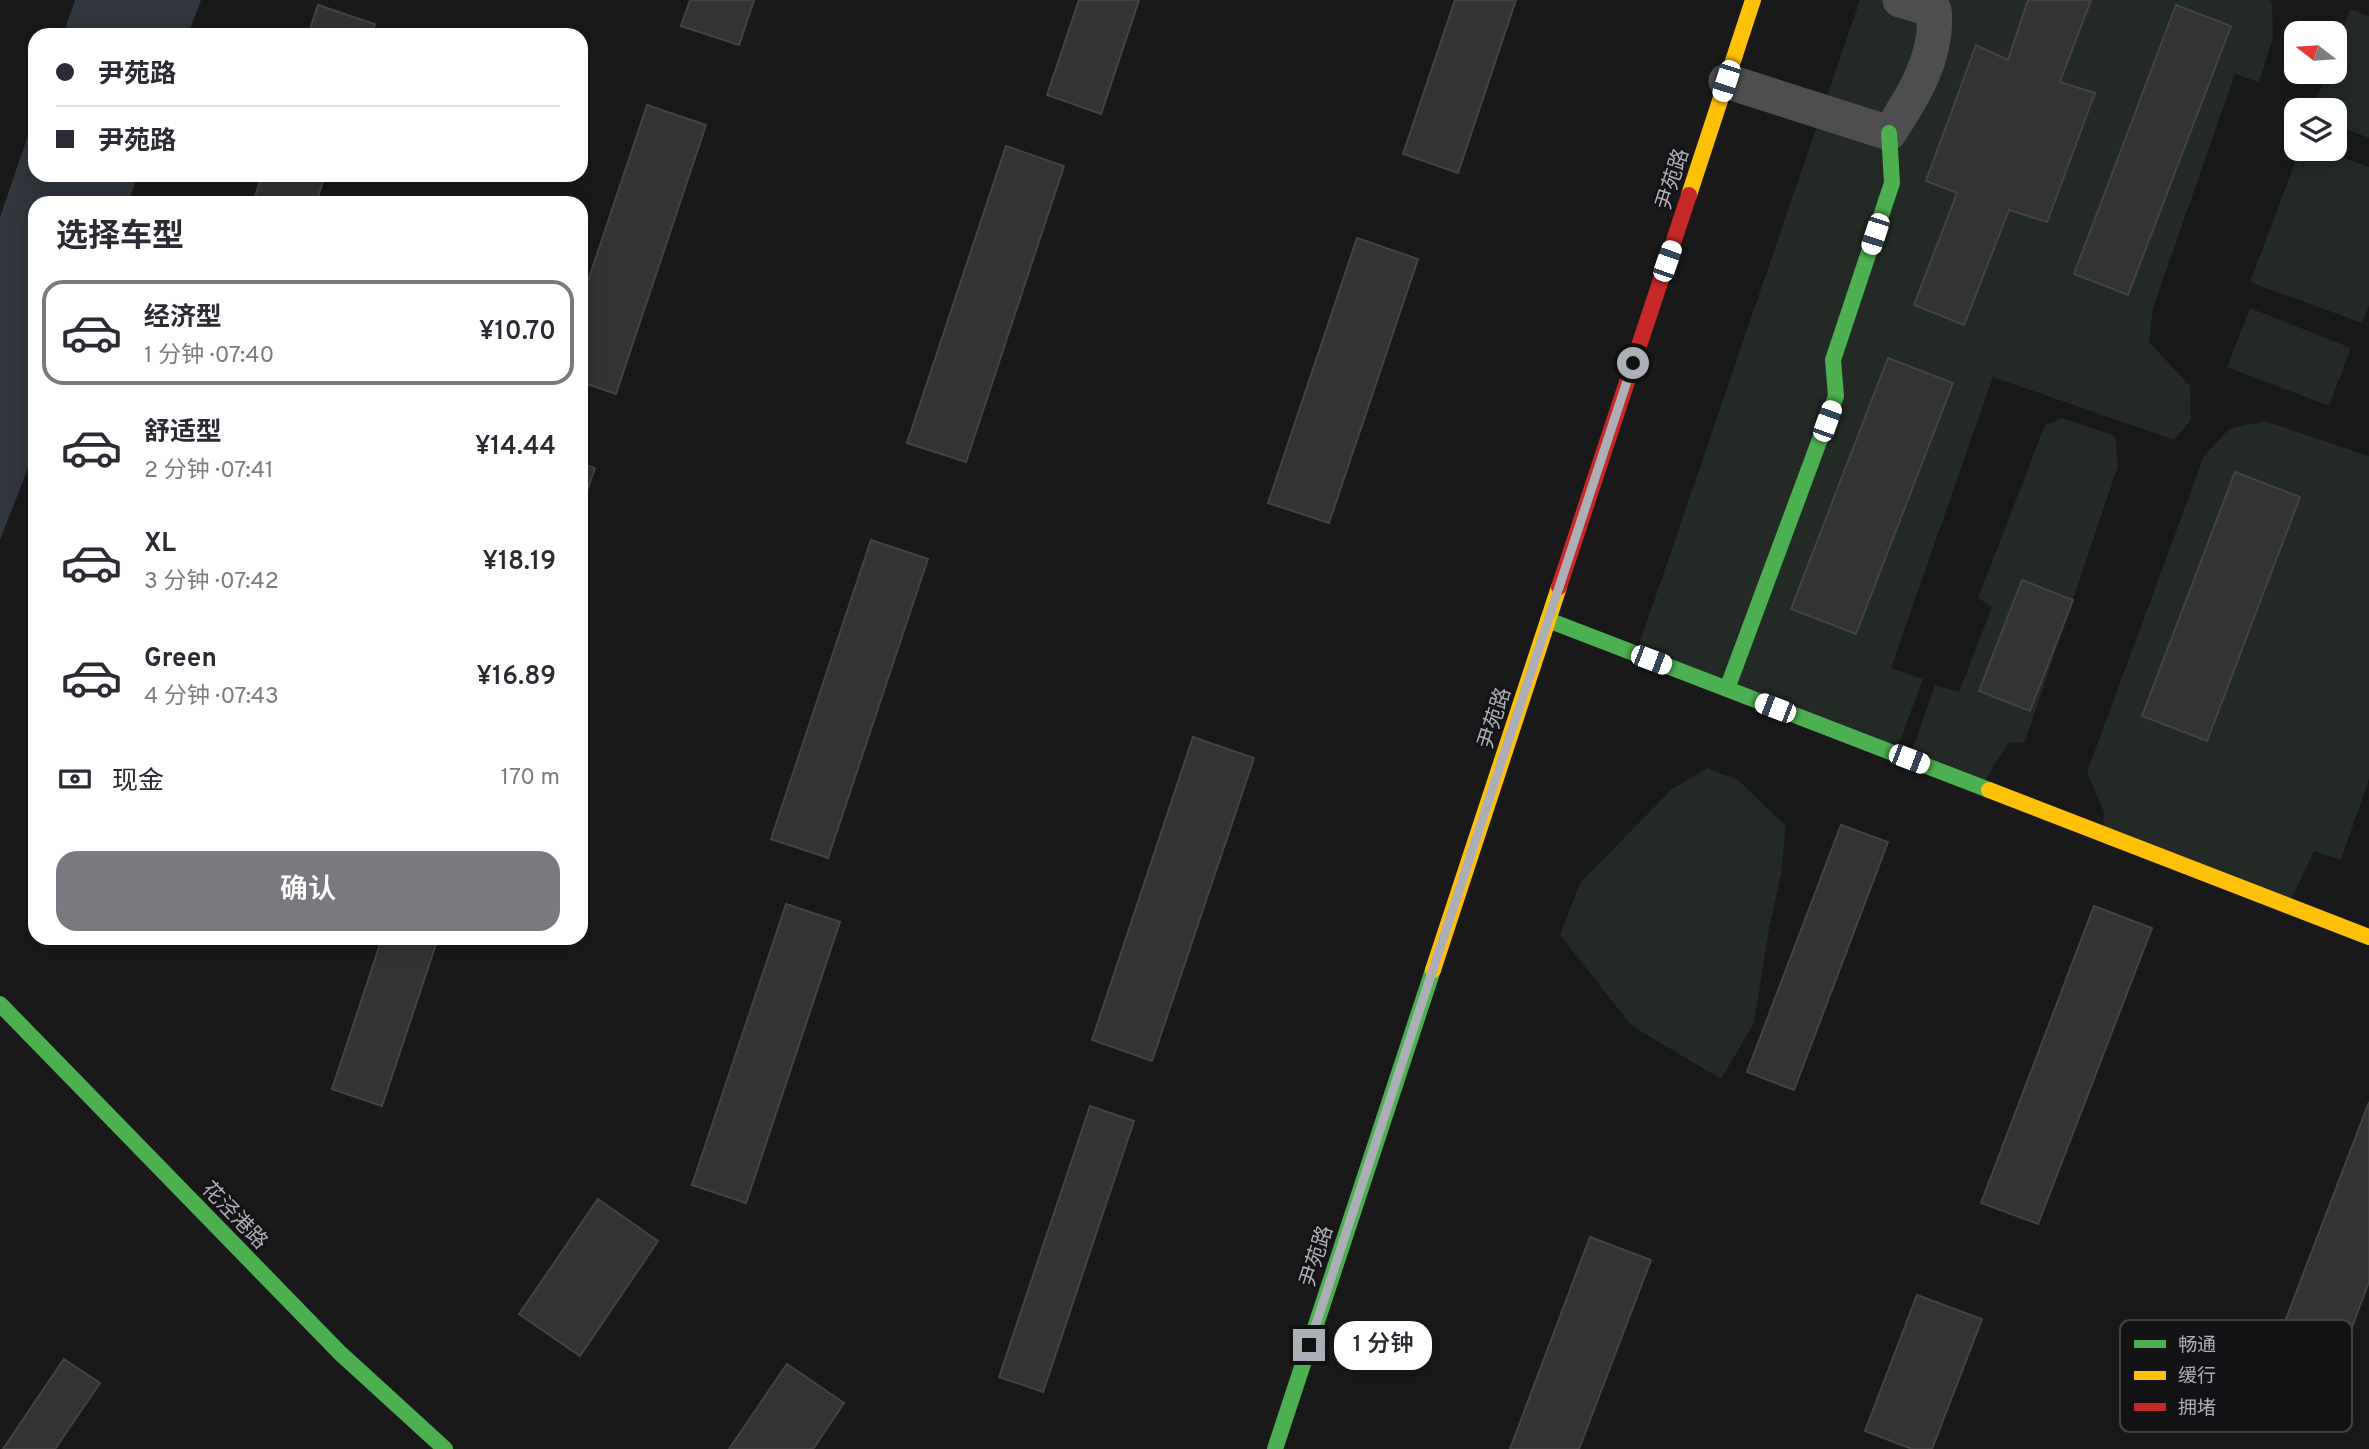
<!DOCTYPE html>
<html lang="zh">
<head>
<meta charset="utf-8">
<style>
  body { margin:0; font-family:Overpass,"Noto Sans SC",sans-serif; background:#f7f7f7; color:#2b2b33; height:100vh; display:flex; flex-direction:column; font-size:26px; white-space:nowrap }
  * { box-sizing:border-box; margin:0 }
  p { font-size:23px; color:#7c7c81 }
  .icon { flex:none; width:38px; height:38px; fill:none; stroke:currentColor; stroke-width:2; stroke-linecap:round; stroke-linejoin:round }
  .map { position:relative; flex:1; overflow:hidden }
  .sheet { position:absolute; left:28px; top:196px; width:560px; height:749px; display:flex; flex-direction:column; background:#fff; border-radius:21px; box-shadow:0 4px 18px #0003 }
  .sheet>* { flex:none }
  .banner { position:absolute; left:28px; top:28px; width:560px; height:154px; border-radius:21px; box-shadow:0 4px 18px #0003; display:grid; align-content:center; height:154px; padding:0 28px; background:#fff }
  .needle { width:46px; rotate:287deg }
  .tools { position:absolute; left:2284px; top:21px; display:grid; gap:14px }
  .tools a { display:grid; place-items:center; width:63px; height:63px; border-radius:14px; background:#fff; box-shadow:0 4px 18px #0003; font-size:35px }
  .end { position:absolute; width:32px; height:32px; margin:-16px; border:9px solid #acaeb8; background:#111; box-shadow:0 0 0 4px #111 }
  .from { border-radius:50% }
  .bubble { position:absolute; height:49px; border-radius:21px; background:#fff; box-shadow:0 4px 18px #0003; font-size:23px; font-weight:600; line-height:49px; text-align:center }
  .car { position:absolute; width:21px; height:42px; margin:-21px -10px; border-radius:9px; box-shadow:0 0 5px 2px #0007; background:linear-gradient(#fff 24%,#345 0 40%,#fff 0 76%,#345 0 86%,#fff 0) }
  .banner b { display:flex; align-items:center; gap:24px; height:66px; font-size:26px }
  .banner b+b { border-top:2px solid #e1e1e2 }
  .banner i { width:18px; height:18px; background:#2b2b33 }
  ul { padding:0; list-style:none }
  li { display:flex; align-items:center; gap:21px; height:105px; margin:0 14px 10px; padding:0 14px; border:4px solid transparent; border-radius:21px }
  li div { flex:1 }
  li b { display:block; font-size:26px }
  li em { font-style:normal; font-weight:600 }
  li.selected { border-color:#797a80 }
  li>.icon { width:63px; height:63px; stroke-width:1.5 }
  h2 { padding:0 28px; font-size:32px; line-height:84px }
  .pay { display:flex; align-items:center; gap:18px; height:77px; padding:0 28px; font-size:26px }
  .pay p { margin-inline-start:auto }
  .cta { display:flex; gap:14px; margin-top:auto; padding:14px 28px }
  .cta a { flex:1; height:80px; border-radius:21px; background:#797a80; color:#fff; font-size:28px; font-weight:600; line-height:80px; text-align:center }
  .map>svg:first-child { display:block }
  .green { fill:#232924 }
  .water { fill:#31363d }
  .building { fill:#333334; stroke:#424245; stroke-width:2 }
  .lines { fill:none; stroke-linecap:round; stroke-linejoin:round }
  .street { stroke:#4e4e51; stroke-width:35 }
  .fast { stroke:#4caf50; stroke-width:16 }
  .slow { stroke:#ffc107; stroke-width:16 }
  .jam { stroke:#c62828; stroke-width:16 }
  .route { stroke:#acaeb8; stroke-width:9 }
  .labels { text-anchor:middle; stroke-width:5; stroke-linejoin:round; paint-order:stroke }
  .street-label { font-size:21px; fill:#acaeb8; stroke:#131315 }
  .key { fill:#131315; stroke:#414246; stroke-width:2 }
  .key-label { font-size:19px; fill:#acaeb8 }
</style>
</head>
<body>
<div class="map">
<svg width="2369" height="1449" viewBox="0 0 2369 1449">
  <rect width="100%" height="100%" fill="#191919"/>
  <!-- green -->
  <path class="green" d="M1860 0H2270L2272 3 2273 38 2259 82 2235 74 2153 308 2149 342 2190 386 2191 420 2174 440 1993 377 1891 668 1923 679 1895 754 1639 645Z
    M2350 9 2369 16V138L2335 125 2334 110H2313L2327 72H2334L2335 52Z
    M2300 149H2320L2369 167V306L2362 323 2250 282Z
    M2250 308 2351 348 2329 406 2227 367Z
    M2063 418 2115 436 2118 466 2025 742 2008 743 1981 787 1909 759 1935 685 1959 692 1992 607 1978 598 2045 425Z
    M2265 421 2369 456V779L2341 860 2314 851 2288 906 2103 834 2104 812 2087 772 2204 456 2229 429Z
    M1707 768 1738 780 1786 826 1781 874 1769 929 1754 1023 1721 1079 1632 1026 1560 935 1580 883 1671 790Z"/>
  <!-- water -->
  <path class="water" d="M75 0H201L188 35H63Z
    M35 115V175H138L128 203H35V450L0 540V217Z"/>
  <!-- building -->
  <path class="building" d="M690 0H754L739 45 681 26Z
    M1079 0H1139L1101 114 1047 95Z
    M1455 0H1516L1458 173 1403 154Z
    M2028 0H2091L2060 82 2095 93 2047 222 2009 210 1964 325 1914 305 1957 193 1926 181 1976 45 2008 60Z
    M318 5 375 24 371 35H308Z
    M2176 5 2231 26 2128 295 2074 274Z
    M647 105 706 125 616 394 581 382V302Z
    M1006 146 1064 166 966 462 907 443Z
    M262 175H325L316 203H253Z
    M1357 238 1418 259 1329 523 1268 503Z
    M1888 358 1953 383 1856 634 1791 609Z
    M581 463 595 468 581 509Z
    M2235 472 2300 497 2207 741 2142 716Z
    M871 540 928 559 828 858 771 839Z
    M2022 580 2073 600 2030 711 1979 691Z
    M1193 737 1254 758 1152 1061 1092 1040Z
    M1841 825 1888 842 1794 1090 1747 1072Z
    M786 904 840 922 746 1203 692 1185Z
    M2094 906 2152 928 2038 1224 1981 1203Z
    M382 938H438L382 1106 332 1089Z
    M2369 1102V1282L2341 1356 2281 1332Z
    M1090 1106 1134 1121 1043 1392 999 1377Z
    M598 1199 658 1241 580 1356 519 1314Z
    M1590 1237 1651 1260 1579 1449H1510Z
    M1917 1295 1982 1319 1932 1449H1912L1865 1431Z
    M64 1359 100 1383 55 1449H3Z
    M787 1364 844 1403 813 1449H729Z"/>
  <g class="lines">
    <!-- street -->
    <path class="street" d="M1726 81 1889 133C1913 97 1939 55 1934 10L1900 0"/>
    <!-- fast -->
    <path class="fast" d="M1548 620 1989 790
      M1727 689 1836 396 1833 360 1892 183 1889 133
      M0 1004 340 1353 445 1449
      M1275 1449 1433 970"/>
    <!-- slow -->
    <path class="slow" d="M1689 195 1753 0
      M1989 790 2369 937
      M1433 970 1559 587"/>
    <!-- jam -->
    <path class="jam" d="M1559 587 1689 195"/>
  </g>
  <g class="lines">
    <!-- route -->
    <path class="route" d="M1309 1345 1633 363"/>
  </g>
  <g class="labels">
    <!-- street labels -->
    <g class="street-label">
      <text transform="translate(1672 179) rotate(-72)" y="7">尹苑路</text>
      <text transform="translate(1494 718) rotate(-72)" y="7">尹苑路</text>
      <text transform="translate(235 1215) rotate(46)" y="7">花泾港路</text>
      <text transform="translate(1316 1256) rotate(-72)" y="7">尹苑路</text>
    </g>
  </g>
  <!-- legend -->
  <rect x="2120" y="1320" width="232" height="112" rx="10" class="key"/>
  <rect x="2134" y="1340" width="32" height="8" fill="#4caf50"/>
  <rect x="2134" y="1371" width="32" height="9" fill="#ffc107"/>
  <rect x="2134" y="1403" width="32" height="8" fill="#c62828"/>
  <g class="key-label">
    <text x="2178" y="1351">畅通</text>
    <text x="2178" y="1382">缓行</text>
    <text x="2178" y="1414">拥堵</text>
  </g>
</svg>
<div class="tools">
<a><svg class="needle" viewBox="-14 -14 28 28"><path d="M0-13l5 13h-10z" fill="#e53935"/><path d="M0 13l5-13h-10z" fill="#7c7c81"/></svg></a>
<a><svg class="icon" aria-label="layers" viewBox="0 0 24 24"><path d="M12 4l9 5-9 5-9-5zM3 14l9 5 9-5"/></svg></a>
</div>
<i class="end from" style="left:1633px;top:363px"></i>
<i class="end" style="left:1309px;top:1345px"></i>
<div class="bubble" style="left:1334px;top:1321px;width:98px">1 分钟</div>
<i class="car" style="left:1726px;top:81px;rotate:198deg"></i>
<i class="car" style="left:1875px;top:234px;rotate:198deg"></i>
<i class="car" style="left:1667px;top:261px;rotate:19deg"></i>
<i class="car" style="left:1827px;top:421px;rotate:20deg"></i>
<i class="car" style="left:1651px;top:660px;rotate:111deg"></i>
<i class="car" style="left:1775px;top:708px;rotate:291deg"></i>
<i class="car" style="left:1909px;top:759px;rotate:111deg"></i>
<div class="banner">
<b><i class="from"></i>尹苑路</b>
<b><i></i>尹苑路</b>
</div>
<section class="sheet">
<h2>选择车型</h2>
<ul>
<li class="selected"><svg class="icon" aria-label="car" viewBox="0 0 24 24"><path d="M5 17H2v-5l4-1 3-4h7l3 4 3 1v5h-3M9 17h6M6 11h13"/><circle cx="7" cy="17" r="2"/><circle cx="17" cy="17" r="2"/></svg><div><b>经济型</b><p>1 分钟 · 07:40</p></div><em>¥10.70</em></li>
<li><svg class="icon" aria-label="car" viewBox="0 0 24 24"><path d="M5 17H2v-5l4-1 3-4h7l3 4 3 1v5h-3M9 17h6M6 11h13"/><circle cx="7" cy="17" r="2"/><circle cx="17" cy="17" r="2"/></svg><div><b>舒适型</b><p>2 分钟 · 07:41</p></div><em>¥14.44</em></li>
<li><svg class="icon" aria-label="car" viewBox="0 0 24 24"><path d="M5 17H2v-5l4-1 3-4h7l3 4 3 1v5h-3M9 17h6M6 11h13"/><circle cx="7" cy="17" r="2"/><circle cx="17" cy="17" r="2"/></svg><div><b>XL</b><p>3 分钟 · 07:42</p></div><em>¥18.19</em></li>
<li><svg class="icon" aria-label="car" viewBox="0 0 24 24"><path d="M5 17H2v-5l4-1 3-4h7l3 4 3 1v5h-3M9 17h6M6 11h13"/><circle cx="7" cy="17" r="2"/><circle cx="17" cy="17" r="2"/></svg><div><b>Green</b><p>4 分钟 · 07:43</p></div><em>¥16.89</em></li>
</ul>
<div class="pay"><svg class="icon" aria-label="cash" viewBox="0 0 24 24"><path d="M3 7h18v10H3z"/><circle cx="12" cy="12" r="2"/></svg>现金<p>170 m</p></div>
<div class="cta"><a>确认</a></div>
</section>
</div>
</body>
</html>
